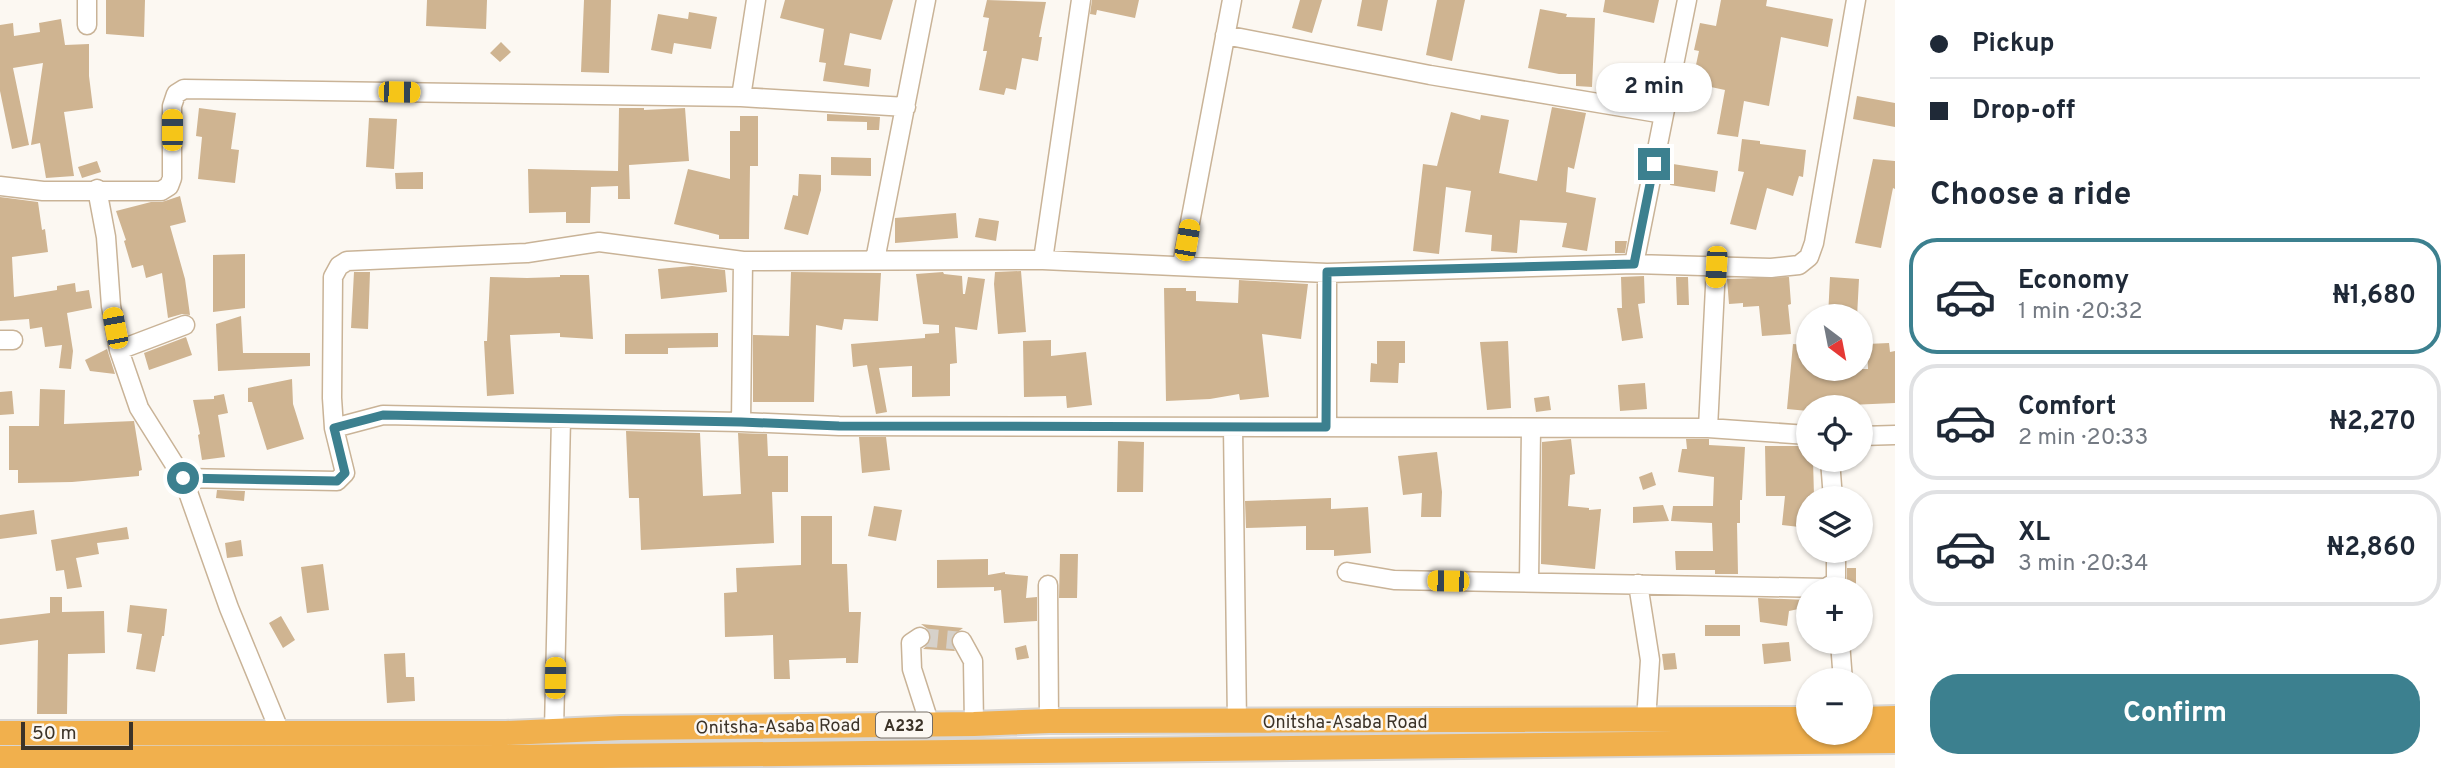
<!DOCTYPE html>
<html lang="en">
<head>
<meta charset="utf-8">
<style>
  body { margin:0; font-family:Overpass,sans-serif; background:#f2f2f3; color:#1f2937; height:100vh; display:flex; flex-direction:column; font-size:26px; white-space:nowrap }
  * { box-sizing:border-box; margin:0 }
  p { font-size:23px; color:#747a83 }
  .icon { flex:none; width:38px; height:38px; fill:none; stroke:currentColor; stroke-width:2; stroke-linecap:round; stroke-linejoin:round }
  .map { position:relative; flex:1; overflow:hidden }
  .side { display:flex; flex-direction:column; background:#fff; width:560px }
  .side>* { flex:none }
  .top-card { display:grid; align-content:center; height:154px; padding:0 35px; background:#fff }
  .needle { width:46px; rotate:148deg }
  .tools { position:absolute; left:1796px; top:304px; display:grid; gap:14px }
  .tools a { display:grid; place-items:center; width:77px; height:77px; border-radius:50%; background:#fff; box-shadow:0 2px 5px #0004; font-size:35px }
  .scale { position:absolute; left:21px; bottom:18px; width:112px; box-sizing:border-box; padding-left:7px; border:4px solid #3c3328; border-top:0; font-size:19px; line-height:24px; white-space:nowrap; color:#3c3328; -webkit-text-stroke:5px #fcf8f2; paint-order:stroke }
  .end { position:absolute; width:32px; height:32px; margin:-16px; border:9px solid #3c808f; background:#fff; box-shadow:0 0 0 4px #fff }
  .from { border-radius:50% }
  .bubble { position:absolute; height:49px; border-radius:24px; background:#fff; box-shadow:0 2px 5px #0004; font-size:23px; font-weight:700; line-height:49px; text-align:center }
  .car { position:absolute; width:21px; height:42px; margin:-21px -10px; border-radius:9px; box-shadow:0 0 5px 2px #0007; background:linear-gradient(#f5c518 24%,#345 0 40%,#f5c518 0 76%,#345 0 86%,#f5c518 0) }
  .top-card b { display:flex; align-items:center; gap:24px; height:66px; font-size:26px }
  .top-card b+b { border-top:2px solid #e0e1e3 }
  .top-card i { width:18px; height:18px; background:#1f2937 }
  ul { padding:0; list-style:none }
  li { display:flex; align-items:center; gap:21px; height:116px; margin:0 14px 10px; padding:0 21px; border:4px solid #e0e1e3; border-radius:28px }
  li div { flex:1 }
  li b { display:block; font-size:26px }
  li em { font-style:normal; font-weight:700 }
  li.active { border-color:#3c808f }
  li>.icon { width:63px; height:63px; stroke-width:1.5 }
  h2 { padding:0 35px; font-size:32px; line-height:84px }
  .primary-button { display:flex; gap:14px; margin-top:auto; padding:14px 35px }
  .primary-button a { flex:1; height:80px; border-radius:28px; background:#3c808f; color:#fff; font-size:28px; font-weight:700; line-height:80px; text-align:center }
  main { display:flex; flex:1; min-height:0 }
  .map>svg:first-child { display:block }
  .building { fill:#cfb491 }
  .lines { fill:none; stroke-linecap:round; stroke-linejoin:round }
  .minor-tunnel { stroke:#d6d1ca; stroke-width:18; stroke-dasharray:18 9; stroke-linecap:butt }
  .minor-casing { stroke:#c9b397; stroke-width:21 }
  .highway-casing { stroke:#d8d6d4; stroke-width:28 }
  .minor { stroke:#fff; stroke-width:18 }
  .highway { stroke:#f1b04d; stroke-width:24 }
  .route { stroke:#3c808f; stroke-width:9 }
  .labels { text-anchor:middle; stroke-width:5; stroke-linejoin:round; paint-order:stroke }
  .shield { fill:#fcf8f2; stroke:#766e65; stroke-width:2 }
  .shield-label { font-size:16px; font-weight:bold; fill:#3c3328 }
  .street-label { font-size:18px; fill:#3c3328; stroke:#fcf8f2 }
</style>
</head>
<body>
<main>
<div class="map">
<svg width="1895" height="768" viewBox="0 0 1895 768">
  <rect width="100%" height="100%" fill="#fcf8f2"/>
  <!-- building -->
  <path class="building" d="M106 0H145L144 37 106 34Z
    M427 0H487L486 29 426 26Z
    M584 0H611L609 73 581 72Z
    M785 0H893L881 40 850 33 844 65 871 69 869 87 823 81 826 63 819 62 824 29 780 18Z
    M987 0 1046 2 1039 37H1042L1038 61 1022 58 1016 90 1006 88 1004 95 979 90 987 51H983L989 18 983 17Z
    M1092 0H1139L1135 18 1097 10 1096 15 1090 14Z
    M1300 0H1322L1312 33 1292 28Z
    M1362 0H1388L1382 31 1357 26Z
    M1437 0H1465L1452 61 1426 55Z
    M1605 0H1659L1654 23 1603 12Z
    M1721 0H1767L1766 6 1833 19 1828 47 1781 37 1769 106 1744 101 1738 137 1717 134 1725 90 1692 83 1699 51 1694 50 1700 23 1716 26Z
    M1540 9 1567 14 1566 17 1595 18 1592 87 1576 86V74H1559L1528 68Z
    M689 12 717 17 711 49 674 43 672 54 651 50 658 14 688 19Z
    M61 19 65 45 89 44V76L93 108 64 112 74 176 46 178 40 143 31 145 43 63 13 68 29 145 12 149 0 91V25L13 23 14 36 40 32 39 23Z
    M501 42 511 52 500 62 490 53Z
    M1857 96 1895 103V127L1853 119Z
    M1552 107 1586 113 1574 169 1568 167 1566 192 1596 198 1587 251 1562 247 1567 223 1520 220 1517 253 1491 251 1492 235 1465 232 1471 191 1446 187 1439 254 1413 251 1423 164 1437 166 1451 112 1480 120 1481 115 1509 120 1499 173 1537 181Z
    M199 108 236 113 231 149 239 150 235 183 198 179 202 137 196 136Z
    M619 108H644V110L685 108 689 161 629 165 630 199H618V186L591 187 590 223H566V212L529 213 528 169 618 171Z
    M827 114 880 117 879 130H867V122L827 121Z
    M740 116H758V166H750L749 239H719V235L674 224 688 169 730 179V131H740Z
    M369 118 397 119 394 169 366 167Z
    M1742 139 1760 141V144L1806 150 1803 177 1799 176 1793 196 1767 188 1756 230 1730 224 1744 172 1738 171Z
    M831 157 871 158V176L831 175Z
    M1873 159 1895 161V189L1893 188 1881 248 1855 243Z
    M97 161 101 172 82 178 78 167Z
    M1673 164 1718 171 1715 192 1670 185Z
    M423 172V189H396L395 173Z
    M799 174 821 175V190L808 235 784 229 793 195 798 196Z
    M180 196 186 222 170 226 185 279 190 315 182 314 168 318 162 273 146 278 143 265 132 268 124 241 126 240 116 211 151 202H162Z
    M0 197 38 202 42 230 45 229 48 252 12 257 14 297 57 290V286L75 283 76 292 89 290 92 308 67 313 73 351 71 369 59 368 62 345 45 347 42 327 30 329 29 319 0 321Z
    M956 213 958 238 895 243V218Z
    M979 218 999 221 996 241 975 237Z
    M1615 241H1627L1625 253H1615Z
    M245 254V308L213 312V255Z
    M692 266 725 270 727 292 661 299 658 269Z
    M1021 271 1026 332 998 334 994 284 995 272Z
    M354 272H370L368 329 351 328Z
    M791 272 881 273 878 321 844 319 842 330 816 325 814 402H753V335L789 336Z
    M943 272 944 274 962 276 963 294H965L968 277 985 279 977 330 955 327 957 363 950 364V396L912 397V366L879 368 887 412 876 414 867 365 853 367 851 344 925 338V334L939 333V325L923 324 916 274Z
    M560 275H589L593 339 560 337V333L510 335 514 394 487 396 484 341H487L490 277 527 278 560 277Z
    M1644 276 1645 303 1638 304 1643 338 1622 341 1617 308H1622L1621 277Z
    M1676 277H1688L1689 305H1677Z
    M1789 277 1791 304 1788 305 1791 334 1762 336 1759 306 1743 307V303L1729 304 1727 279Z
    M1830 277 1859 279 1857 317H1828Z
    M1239 280 1308 284 1301 339 1262 334 1269 397 1240 400 1239 394 1210 399 1166 401 1164 288H1186V291H1196V301L1238 303Z
    M241 316 243 353H310V366L218 371 216 324Z
    M718 333V347L668 348V354H625V334Z
    M186 337 192 355 149 370 144 353Z
    M1051 340V356L1086 352 1092 405 1067 408 1066 396 1024 397 1023 341Z
    M1377 341H1405V363H1399L1398 383 1370 382 1371 363 1377 364Z
    M1508 341 1511 408 1487 410 1480 342Z
    M1889 343 1890 352 1895 351V403L1850 405V408H1808V411L1787 409 1793 344 1808 345V369H1868L1867 344Z
    M107 349 115 374 90 371 85 360Z
    M292 379 293 404 304 439 267 450 252 402H248V388Z
    M1645 383 1647 409 1620 411 1618 385Z
    M40 389 65 390 64 424 134 421 142 470 139 471V476L72 482 18 483V470H9V426H39Z
    M12 391 14 414 0 415V392Z
    M224 394 228 413 218 415 225 457 202 460 198 435 200 434 193 400 214 399V396Z
    M1549 396 1551 410 1536 412 1534 398Z
    M626 431 700 433 703 496 741 494 738 433 767 434 768 456H788V492H772L774 543 641 550 639 498H629Z
    M859 437H886L890 470 862 473Z
    M1571 439 1575 474 1570 475 1568 506 1589 508V510L1601 509 1595 569 1541 564 1542 442Z
    M1686 439H1709V445L1745 447 1742 500H1740V523H1737L1738 574H1715V570H1676L1675 551H1713L1712 523 1671 521 1673 506H1713L1714 477 1678 472 1682 449H1687Z
    M1118 441 1144 442 1143 492H1117Z
    M1765 446H1808V460H1813L1814 496H1808V528L1782 525 1785 496H1766Z
    M1437 452 1442 492 1441 517H1421L1422 493 1403 495 1398 456Z
    M1652 472 1656 485 1643 490 1639 477Z
    M217 490 245 491 244 501 216 498Z
    M1331 498V509L1368 507 1371 553 1334 556V550H1306V526L1246 528 1245 501Z
    M1663 505 1669 521 1633 523V507Z
    M874 506 902 510 896 541 868 536Z
    M34 510 37 534 0 539V515Z
    M801 516H832V564H847L849 612H861L858 663H846V658L789 660 790 679H774L773 635 725 637 724 593 737 592 736 568 801 565Z
    M127 527 129 539 97 543 99 554 76 558 82 587 67 589 64 570 56 571 51 540Z
    M241 540 243 556 227 558 225 543Z
    M1060 554H1078L1077 598H1059Z
    M988 559V575L1005 572V574L1028 576 1026 598 1037 597V621L1004 623 1001 590 994 591V587L937 588V560Z
    M323 564 329 610 307 613 301 567Z
    M1847 568H1856V590H1847Z
    M50 597H62V612L104 611 105 653 68 654 67 714H37L38 640 0 645V619L50 613Z
    M1758 598 1808 600V607L1789 611 1787 626 1760 622Z
    M130 605 167 609 164 636H162L155 672 136 669 142 634 127 632Z
    M281 616 295 640 283 648 269 623Z
    M921 624 963 628 952 636 951 641 955 651 923 649 930 643 931 636 929 630Z
    M1705 625H1740V636H1705Z
    M1789 642 1791 661 1764 664 1762 644Z
    M1026 645 1029 658 1017 660 1015 648Z
    M405 653 406 677H414L415 701 387 703 384 654Z
    M1675 653 1677 669 1664 670 1662 654Z"/>
  <g class="lines">
    <!-- minor-tunnel -->
    <path class="minor-tunnel" d="M920 637 962 641"/>
    <defs>
      <path id="minor" d="M87 25V0
        M1225 35 1430 75 1664 114
        M741 97 756 0
        M0 186 43 191H161L169 186 172 178V106L176 94 184 89 741 97 906 107
        M97 189 106 237 111 306 119 350 139 408 183 478
        M875 260 926 0
        M1043 260 1081 0
        M1634 264 1687 0
        M1182 265 1232 0
        M0 340H13
        M119 350 185 325
        M741 422 743 261
        M1233 427 1237 722
        M1327 427V273
        M334 428 332 398 333 277 339 266 347 261 527 253 599 242 743 261 1043 260 1327 273 1634 264 1771 268 1799 265 1809 257 1814 243 1856 0
        M1708 428 1716 267
        M1860 436 1895 435
        M1830 460 1833 499
        M1347 572 1394 580 1826 588 1835 582
        M1529 581 1531 429
        M1638 584 1650 660 1646 721
        M1048 585 1049 721
        M1836 590V551
        M920 637 911 643 912 669 930 725
        M962 641 973 661 974 724
        M1840 642 1843 681
        M554 730 561 419
        M280 732 229 608 183 478 337 481 345 473 334 428 383 415 741 422 839 426 1708 428 1808 435"/>
      <path id="highway" d="M1860 719 1895 718
        M0 733H506L621 728 974 724 1049 721 1808 719
        M0 758 514 757 1895 741"/>
    </defs>
    <!-- minor casing -->
    <use href="#minor" class="minor-casing"/>
    <!-- highway casing -->
    <use href="#highway" class="highway-casing"/>
    <!-- minor -->
    <use href="#minor" class="minor"/>
    <!-- highway -->
    <use href="#highway" class="highway"/>
  </g>
  <g class="lines">
    <!-- route -->
    <path class="route" d="M183 478 337 481 345 473 334 428 383 415 741 422 839 426 1326 427 1327 272 1634 264 1654 164"/>
  </g>
  <g class="labels">
    <!-- shield labels -->
    <rect class="shield" x="876" y="712.5" width="56" height="25" rx="5"/>
    <g class="shield-label">
      <text x="904" y="731">A232</text>
    </g>
    <!-- street labels -->
    <g class="street-label">
      <text x="1345" y="728">Onitsha-Asaba Road</text>
      <text transform="translate(778 726) rotate(-1)" y="6">Onitsha-Asaba Road</text>
    </g>
  </g>
</svg>
<div class="tools">
<a><svg class="needle" viewBox="-14 -14 28 28"><path d="M0-13l5 13h-10z" fill="#e53935"/><path d="M0 13l5-13h-10z" fill="#747a83"/></svg></a>
<a><svg class="icon" aria-label="locate" viewBox="0 0 24 24"><circle cx="12" cy="12" r="6"/><path d="M12 2v4M12 18v4M2 12h4M18 12h4"/></svg></a>
<a><svg class="icon" aria-label="layers" viewBox="0 0 24 24"><path d="M12 4l9 5-9 5-9-5zM3 14l9 5 9-5"/></svg></a>
<a>+</a>
<a>−</a>
</div>
<div class="scale">50 m</div>
<i class="end from" style="left:183px;top:478px"></i>
<i class="end" style="left:1654px;top:164px"></i>
<div class="bubble" style="left:1596px;top:63px;width:116px">2 min</div>
<i class="car" style="left:399px;top:92px;rotate:91deg"></i>
<i class="car" style="left:172px;top:130px;rotate:0deg"></i>
<i class="car" style="left:1187px;top:240px;rotate:10deg"></i>
<i class="car" style="left:1716px;top:267px;rotate:183deg"></i>
<i class="car" style="left:115px;top:328px;rotate:349deg"></i>
<i class="car" style="left:1448px;top:581px;rotate:271deg"></i>
<i class="car" style="left:555px;top:678px;rotate:1deg"></i>
</div>
<section class="side">
<div class="top-card">
<b><i class="from"></i>Pickup</b>
<b><i></i>Drop-off</b>
</div>
<h2>Choose a ride</h2>
<ul>
<li class="active"><svg class="icon" aria-label="car" viewBox="0 0 24 24"><path d="M5 17H2v-5l4-1 3-4h7l3 4 3 1v5h-3M9 17h6M6 11h13"/><circle cx="7" cy="17" r="2"/><circle cx="17" cy="17" r="2"/></svg><div><b>Economy</b><p>1 min · 20:32</p></div><em>₦1,680</em></li>
<li><svg class="icon" aria-label="car" viewBox="0 0 24 24"><path d="M5 17H2v-5l4-1 3-4h7l3 4 3 1v5h-3M9 17h6M6 11h13"/><circle cx="7" cy="17" r="2"/><circle cx="17" cy="17" r="2"/></svg><div><b>Comfort</b><p>2 min · 20:33</p></div><em>₦2,270</em></li>
<li><svg class="icon" aria-label="car" viewBox="0 0 24 24"><path d="M5 17H2v-5l4-1 3-4h7l3 4 3 1v5h-3M9 17h6M6 11h13"/><circle cx="7" cy="17" r="2"/><circle cx="17" cy="17" r="2"/></svg><div><b>XL</b><p>3 min · 20:34</p></div><em>₦2,860</em></li>
</ul>
<div class="primary-button"><a>Confirm</a></div>
</section>
</main>
</body>
</html>
